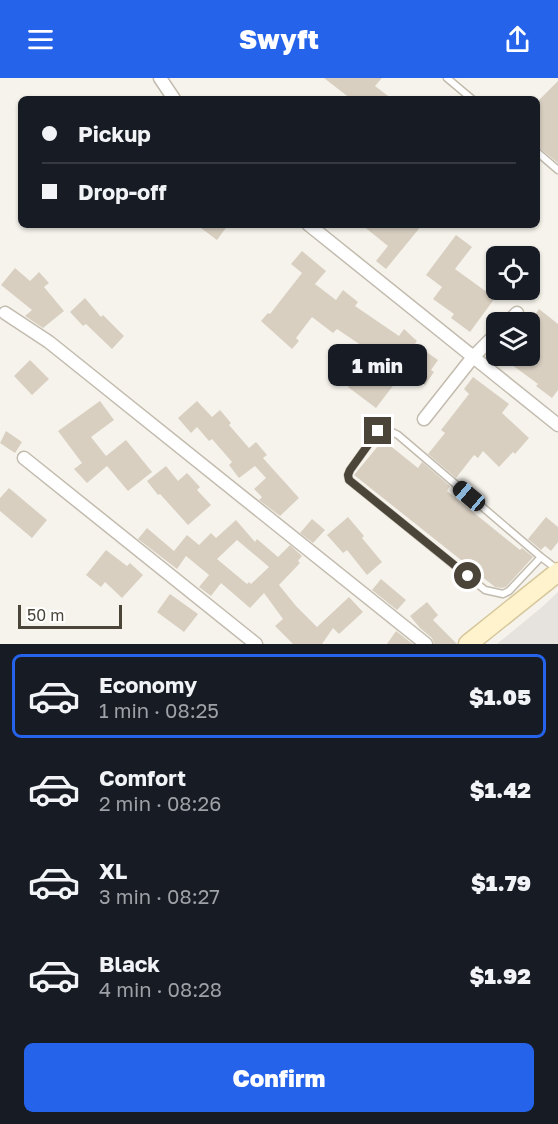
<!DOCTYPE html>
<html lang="en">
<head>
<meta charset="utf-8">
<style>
  body { margin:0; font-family:"Golos Text",sans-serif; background:#242831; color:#f1f3f6; height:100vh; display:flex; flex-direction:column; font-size:22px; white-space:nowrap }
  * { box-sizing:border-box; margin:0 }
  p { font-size:20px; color:#9ea1a6 }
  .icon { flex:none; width:33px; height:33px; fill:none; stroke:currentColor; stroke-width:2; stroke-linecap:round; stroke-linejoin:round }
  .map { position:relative; height:566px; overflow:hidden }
  .details { display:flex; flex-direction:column; background:#171b24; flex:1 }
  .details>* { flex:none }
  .guide { position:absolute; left:18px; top:18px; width:522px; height:132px; border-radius:9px; box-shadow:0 2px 4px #0004; display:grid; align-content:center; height:132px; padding:0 24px; background:#171b24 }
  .buttons { position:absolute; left:486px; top:168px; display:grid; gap:12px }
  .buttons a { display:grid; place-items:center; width:54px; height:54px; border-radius:9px; background:#171b24; box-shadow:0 2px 4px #0004; font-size:30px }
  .scale { position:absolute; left:18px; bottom:15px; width:104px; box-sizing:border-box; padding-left:6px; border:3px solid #4b4439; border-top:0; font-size:16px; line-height:21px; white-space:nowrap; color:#4b4439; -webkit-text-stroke:4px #fff; paint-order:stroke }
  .end { position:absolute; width:27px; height:27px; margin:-14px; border:8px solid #4b4439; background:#fff; box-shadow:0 0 0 3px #fff }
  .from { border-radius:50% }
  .bubble { position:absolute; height:42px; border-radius:9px; background:#171b24; box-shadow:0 2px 4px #0004; font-size:20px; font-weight:800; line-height:42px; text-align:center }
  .car { position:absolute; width:18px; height:36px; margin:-18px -9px; border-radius:8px; box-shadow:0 0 4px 2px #0007; background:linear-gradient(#222 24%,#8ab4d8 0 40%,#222 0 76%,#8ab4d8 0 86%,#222 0) }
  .guide b { display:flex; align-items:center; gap:21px; height:57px; font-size:22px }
  .guide b+b { border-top:2px solid #363941 }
  .guide i { width:15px; height:15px; background:#f1f3f6 }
  ul { padding:10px 0 0; list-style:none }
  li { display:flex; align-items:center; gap:18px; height:84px; margin:0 12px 9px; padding:0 12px; border:3px solid transparent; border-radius:9px }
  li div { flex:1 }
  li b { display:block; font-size:22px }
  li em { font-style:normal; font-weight:800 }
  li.active { border-color:#2563eb }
  li>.icon { width:54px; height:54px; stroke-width:1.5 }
  .button { display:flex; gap:12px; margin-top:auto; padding:12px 24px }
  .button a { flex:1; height:69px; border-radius:9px; background:#2563eb; color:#fff; font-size:24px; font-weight:800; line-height:69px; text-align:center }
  header { display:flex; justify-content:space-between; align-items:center; height:78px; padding:0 24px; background:#2563eb; color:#fff; font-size:27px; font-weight:800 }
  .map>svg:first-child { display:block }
  .industrial { fill:#e6e2dd }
  .building { fill:#d8cfc1; fill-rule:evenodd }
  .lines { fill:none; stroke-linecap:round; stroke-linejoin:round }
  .service-casing { stroke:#c2bbae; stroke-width:9 }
  .minor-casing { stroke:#c2bbae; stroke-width:15 }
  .secondary-casing { stroke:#d6c79b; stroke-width:21 }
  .service { stroke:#fff; stroke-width:6 }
  .minor { stroke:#fff; stroke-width:12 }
  .secondary { stroke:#fff3cd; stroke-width:18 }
  .route { stroke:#4b4439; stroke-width:8 }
</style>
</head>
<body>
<header><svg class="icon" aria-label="menu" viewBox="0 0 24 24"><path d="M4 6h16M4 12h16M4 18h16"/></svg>Swyft<svg class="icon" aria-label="share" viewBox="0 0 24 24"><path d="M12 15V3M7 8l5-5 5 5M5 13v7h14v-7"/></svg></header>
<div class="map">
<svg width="558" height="566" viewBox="0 0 558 566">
  <rect width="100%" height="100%" fill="#f6f3ec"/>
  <!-- industrial -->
  <path class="industrial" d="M558 514V566H497L542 529Z"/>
  <!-- building -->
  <path class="building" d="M324 0H382L375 8 392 21H351Z
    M558 3V85L537 68V24Z
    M197 147H228L217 162Z
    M362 147H422L386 191 376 183 388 168Z
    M456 157 472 169 455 191 495 220 470 254 451 240 454 236 433 221 442 209 426 197Z
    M302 173 326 193 315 206 336 222 343 212 358 224 355 228 399 258 404 251 417 263 415 266 438 282 431 292 434 294 425 307 405 292 376 330 348 309 355 300 364 307 380 284 378 283 380 280 337 251 333 255 312 239 296 260 299 263 292 271 261 243 268 235 270 236 302 195 291 186Z
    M15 190 30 203 39 194 49 205 44 209 64 233 43 250 25 238 32 232 1 207Z
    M85 220 101 239 103 237 124 258 112 271 86 246 83 248 70 234Z
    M539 231 558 246V312L552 320 536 308 538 306 500 278H530V244Z
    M30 282 49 301 32 317 14 298Z
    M473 299 509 326 502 335 529 360 515 376 513 374 499 389 483 373 478 380 474 377 456 400 428 376 445 355 441 352 469 316 464 311Z
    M100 323 114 342 91 359 106 378 126 362 152 394 128 413 107 388 87 405 74 391 82 385 58 353Z
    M197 323 212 339 220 332 231 345 229 347 249 370 256 364 267 377 263 380 299 420 280 438 259 422 262 419 254 411 266 400 255 388 239 400 229 387 232 384 212 361 209 363 197 349 191 355 178 340Z
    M6 353 22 364 15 375 0 365Z
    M383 362 418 390 422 384 450 408 447 413 520 472 522 470 533 479 506 509 502 510 495 509 354 397Z
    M166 388 178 403 187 395 200 409 197 412 211 427 188 447 160 416 158 417 147 403Z
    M9 410 47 442 32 460 0 433V420Z
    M348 439 364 458 362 460 382 484 367 497 347 472 343 475 327 457Z
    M546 439 558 449V464L551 473 545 468 541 472 528 461Z
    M312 441 325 452 313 465 300 455Z
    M236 442 255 464 257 461 278 479 290 467 302 478 298 483 300 485 279 507 296 528 317 549 349 519 363 534 339 556 333 550 322 566H293L275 548 283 541 264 515 250 530 221 505 211 518 199 509 209 497 186 478 177 491 138 461 147 450 174 473 187 457 199 467 211 455 216 460ZM237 462 269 489 251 506 249 504 247 506 217 481Z
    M106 472 127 488 130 485 143 497 122 520 105 504 101 509 86 497Z
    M381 501 406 522 397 532 372 512Z
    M170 516 198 536 184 554 157 534Z
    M427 524 438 537 433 542 457 566H434L432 560 420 550 410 538Z
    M396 553 410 564 413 566H387Z"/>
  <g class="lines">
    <defs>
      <path id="service" d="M447 0 472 21
        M537 74 558 92
        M541 479 509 513 503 516 485 512 349 402 348 397 350 392 378 353 388 352 398 357 541 479 558 492"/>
      <path id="minor" d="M160 0 174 21
        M309 147 558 347
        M5 235 49 264 426 566
        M508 244 517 235
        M424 341 473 279 496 256
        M24 380 256 566"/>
      <path id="secondary" d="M468 566 558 494"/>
    </defs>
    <!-- service casing -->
    <use href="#service" class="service-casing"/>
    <!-- minor casing -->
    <use href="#minor" class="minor-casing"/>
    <!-- secondary casing -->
    <use href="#secondary" class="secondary-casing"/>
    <!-- service -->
    <use href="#service" class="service"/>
    <!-- minor -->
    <use href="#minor" class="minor"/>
    <!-- secondary -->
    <use href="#secondary" class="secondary"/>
  </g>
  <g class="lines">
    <!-- route -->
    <path class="route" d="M378 353 350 392 348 397 349 402 468 498"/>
  </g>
</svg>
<div class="buttons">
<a><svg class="icon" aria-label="locate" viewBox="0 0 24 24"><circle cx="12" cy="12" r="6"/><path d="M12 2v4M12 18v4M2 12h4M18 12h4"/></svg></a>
<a><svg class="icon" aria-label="layers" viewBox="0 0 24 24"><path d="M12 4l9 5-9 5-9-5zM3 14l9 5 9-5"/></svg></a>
</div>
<div class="scale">50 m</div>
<i class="end from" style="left:468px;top:498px"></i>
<i class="end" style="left:378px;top:353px"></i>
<div class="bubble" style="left:328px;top:266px;width:99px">1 min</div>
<i class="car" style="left:469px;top:418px;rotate:310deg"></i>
<div class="guide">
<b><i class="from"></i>Pickup</b>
<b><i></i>Drop-off</b>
</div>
</div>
<section class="details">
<ul>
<li class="active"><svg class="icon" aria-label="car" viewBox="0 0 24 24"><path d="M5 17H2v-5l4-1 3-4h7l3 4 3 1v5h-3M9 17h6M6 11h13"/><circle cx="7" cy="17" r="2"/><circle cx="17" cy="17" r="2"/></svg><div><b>Economy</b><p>1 min · 08:25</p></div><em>$1.05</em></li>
<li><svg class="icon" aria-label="car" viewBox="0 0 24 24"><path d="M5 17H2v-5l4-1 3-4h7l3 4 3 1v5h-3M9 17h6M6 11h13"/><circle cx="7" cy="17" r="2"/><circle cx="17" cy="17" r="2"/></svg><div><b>Comfort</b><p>2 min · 08:26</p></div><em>$1.42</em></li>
<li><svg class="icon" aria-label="car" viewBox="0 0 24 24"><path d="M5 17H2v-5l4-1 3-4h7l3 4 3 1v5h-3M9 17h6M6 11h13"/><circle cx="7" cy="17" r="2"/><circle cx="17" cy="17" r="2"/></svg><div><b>XL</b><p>3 min · 08:27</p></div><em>$1.79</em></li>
<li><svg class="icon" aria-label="car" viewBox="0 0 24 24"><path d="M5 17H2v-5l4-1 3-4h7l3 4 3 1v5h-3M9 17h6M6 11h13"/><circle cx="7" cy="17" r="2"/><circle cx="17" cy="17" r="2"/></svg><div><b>Black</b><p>4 min · 08:28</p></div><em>$1.92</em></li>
</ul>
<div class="button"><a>Confirm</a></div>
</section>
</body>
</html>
